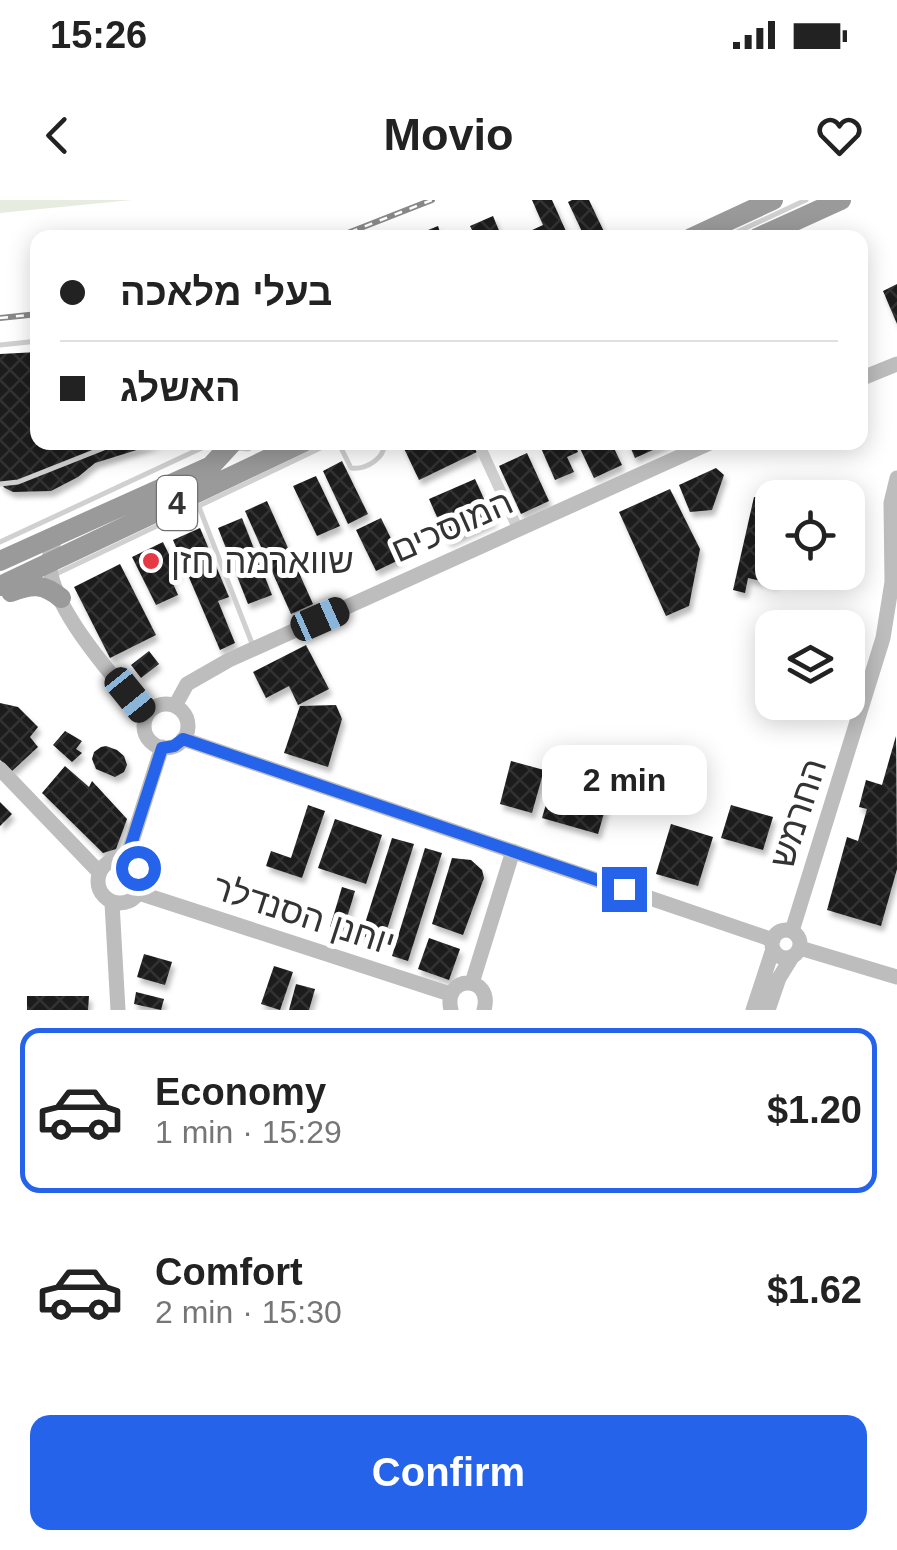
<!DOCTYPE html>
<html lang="en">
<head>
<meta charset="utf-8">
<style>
  body { margin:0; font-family:Helvetica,"Noto Sans Hebrew",sans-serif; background:#f2f2f2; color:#222; height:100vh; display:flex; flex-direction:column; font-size:38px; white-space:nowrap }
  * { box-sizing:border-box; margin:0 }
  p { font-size:32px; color:#767676 }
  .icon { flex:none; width:55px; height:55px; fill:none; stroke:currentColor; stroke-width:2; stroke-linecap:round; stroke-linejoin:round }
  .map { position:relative; height:810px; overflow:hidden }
  .panel { display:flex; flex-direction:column; background:#fff; flex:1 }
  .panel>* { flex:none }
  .hud { position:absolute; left:30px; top:30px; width:838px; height:220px; border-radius:20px; box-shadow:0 5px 25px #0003; display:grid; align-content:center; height:220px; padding:0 30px; background:#fff }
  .buttons { position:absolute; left:755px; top:280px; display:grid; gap:20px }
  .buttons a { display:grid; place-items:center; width:110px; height:110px; border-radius:20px; background:#fff; box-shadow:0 5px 25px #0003; font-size:50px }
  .end { position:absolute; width:45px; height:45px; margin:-22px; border:12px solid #2563eb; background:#fff; box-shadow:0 0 0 5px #fff }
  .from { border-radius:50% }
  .bubble { position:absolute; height:70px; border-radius:20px; background:#fff; box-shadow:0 5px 25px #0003; font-size:32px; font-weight:800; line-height:70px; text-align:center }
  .car { position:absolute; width:30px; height:60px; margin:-30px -15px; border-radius:12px; box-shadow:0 0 8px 2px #0007; background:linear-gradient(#222 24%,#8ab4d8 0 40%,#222 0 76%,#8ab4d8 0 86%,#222 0) }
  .hud b { display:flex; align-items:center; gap:35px; height:95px; font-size:38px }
  .hud b+b { border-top:2px solid #e0e0e0 }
  .hud i { width:25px; height:25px; background:#222 }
  ul { padding:18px 0 0; list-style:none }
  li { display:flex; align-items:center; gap:30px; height:165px; margin:0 20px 15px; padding:0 10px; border:5px solid transparent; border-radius:20px }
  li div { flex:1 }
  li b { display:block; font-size:38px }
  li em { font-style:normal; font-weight:800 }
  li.on { border-color:#2563eb }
  li>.icon { width:90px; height:90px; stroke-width:1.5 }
  .action { display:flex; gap:20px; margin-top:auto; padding:20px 30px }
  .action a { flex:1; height:115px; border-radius:20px; background:#2563eb; color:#fff; font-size:40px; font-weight:800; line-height:115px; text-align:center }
  .status { display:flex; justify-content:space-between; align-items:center; height:70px; padding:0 50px; background:#fff; direction:ltr }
  .status svg { height:28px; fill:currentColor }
  header { display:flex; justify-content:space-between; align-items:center; height:130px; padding:0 30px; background:#fff; font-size:45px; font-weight:800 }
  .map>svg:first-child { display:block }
  .green { fill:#e6ecdf }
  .building { fill:url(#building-cross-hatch); filter:url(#shadow) }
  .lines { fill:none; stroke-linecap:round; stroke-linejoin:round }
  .lane { stroke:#d0d0d0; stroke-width:5 }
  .street { stroke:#d0d0d0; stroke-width:11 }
  .secondary { stroke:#bdbdbd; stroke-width:15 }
  .highway { stroke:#9a9a9a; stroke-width:20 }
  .rail-casing { stroke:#888; stroke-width:6 }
  .rail { stroke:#fff; stroke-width:2.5; stroke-dasharray:8; stroke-linecap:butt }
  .route { stroke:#2563eb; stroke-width:12 }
  .poi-dot { fill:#e63946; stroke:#fff; stroke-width:4 }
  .labels { text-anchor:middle; stroke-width:10; stroke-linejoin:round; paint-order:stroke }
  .shield { fill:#fff; stroke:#707070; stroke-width:2.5 }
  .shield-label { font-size:32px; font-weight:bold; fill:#333 }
  .street-label { font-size:35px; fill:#333; stroke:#fff }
  .poi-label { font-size:35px; fill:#333; stroke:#fff; text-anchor:start }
</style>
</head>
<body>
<div class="status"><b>15:26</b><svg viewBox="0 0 49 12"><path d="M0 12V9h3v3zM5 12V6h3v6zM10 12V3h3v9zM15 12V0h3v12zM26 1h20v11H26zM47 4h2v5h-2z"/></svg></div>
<header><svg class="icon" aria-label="back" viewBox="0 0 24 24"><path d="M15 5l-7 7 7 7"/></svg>Movio<svg class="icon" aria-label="heart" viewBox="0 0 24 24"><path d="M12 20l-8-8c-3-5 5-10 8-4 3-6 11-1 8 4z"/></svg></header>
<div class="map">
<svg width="897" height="810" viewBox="0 0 897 810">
  <defs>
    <pattern id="building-cross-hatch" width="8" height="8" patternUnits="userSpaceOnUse" patternTransform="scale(2.5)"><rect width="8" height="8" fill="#1a1a1a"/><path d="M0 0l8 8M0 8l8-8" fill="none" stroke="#333"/></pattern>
    <filter id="shadow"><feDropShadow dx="3" dy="5.5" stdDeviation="2.5" flood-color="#0004"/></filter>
  </defs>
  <rect width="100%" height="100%" fill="#fff"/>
  <!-- green -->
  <path class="green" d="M0 0H132L0 13Z"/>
  <!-- building -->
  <path class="building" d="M532 0H552L569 38H515L543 25Z
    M572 0H589L607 38H585L568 2Z
    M493 16 502 38H476L470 26Z
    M438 26 442 38H420L418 34Z
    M897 84V124L883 91Z
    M38 152V242L159 243 95 263 78 277 51 291 13 292 5 288 0 283V154Z
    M401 242H472L477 252 419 280Z
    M554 242H574L578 252 567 257 574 272 555 280 541 248Z
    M577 242H611L622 265 594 278Z
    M628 242H671L635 258Z
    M527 253 549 301 521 314 499 266Z
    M342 261 368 314 348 324 323 271Z
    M716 268 724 275 712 310 690 312 679 285Z
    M316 276 340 326 317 336 293 286Z
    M475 279 494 321 448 342 429 299Z
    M670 289 700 349 689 406 666 416 619 312Z
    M754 297 772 301V372H778L775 384 748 378 745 393 733 390Z
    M267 301 313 404 291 414 245 311Z
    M242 318 272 395 248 404 218 328Z
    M381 318 401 359 376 371 356 330Z
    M200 328 229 397 218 401 235 443 220 450 173 340Z
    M163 342 179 375 171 379 178 395 156 405 132 357Z
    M120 364 156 435 110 458 74 387Z
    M306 445 329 489 298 505 289 486 266 498 253 472Z
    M149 451 159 464 141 478 131 465Z
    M0 503 18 507 38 527 30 537 38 547 12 571 0 560Z
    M336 505 342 519 328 567 284 553 300 506Z
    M65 531 82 541 76 549 82 553 72 562 53 545Z
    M896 536 897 669 881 726 827 710 847 637 858 641 867 609 859 607 866 580 882 585Z
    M106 546 117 550 124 556 127 565 124 572 115 577 96 569 92 559 94 552 101 547Z
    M511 561 544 570 532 613 500 604Z
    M65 566 89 587 92 581 127 619 116 649 103 653 42 593Z
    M553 580 609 596 598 634 542 618Z
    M0 602 12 614 0 626Z
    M308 605 325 611 302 678 266 666 271 651 291 658Z
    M731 605 773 617 763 650 721 638Z
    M335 619 382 635 366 684 318 668Z
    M671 624 713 637 698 686 656 674Z
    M392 638 414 644 383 742 361 736Z
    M425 648 442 653 408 761 392 756Z
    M452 658 471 660 482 670 484 678 463 735 432 724Z
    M342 687 355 691 343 731 330 727Z
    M429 738 460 749 449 780 418 769Z
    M144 754 172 762 165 785 137 777Z
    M274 766 293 772 280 810 261 804Z
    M296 784 315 789 309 810H289Z
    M136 792 164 799 161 810 134 804Z
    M27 796H89L88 810H27Z"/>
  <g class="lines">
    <!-- lane -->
    <path class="lane" d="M724 38 806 0
      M0 145 38 141
      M338 242 351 268C366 270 386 258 384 242
      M238 248 248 249 264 242
      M0 284 18 282 119 242
      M199 307 253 446
      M0 342 206 246 223 245
      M56 374 333 242"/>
    <!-- street -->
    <path class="street" d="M478 242 518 329"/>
    <!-- secondary -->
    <path class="secondary" d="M860 179 897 164
      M59 335C18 377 119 483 146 515
      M144 526a22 22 0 1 1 44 0a22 22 0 1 1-44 0Z
      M175 506 187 484 229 460 712 242
      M183 539 773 740
      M0 569 99 672
      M98 681a22 22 0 1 1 44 0a22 22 0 1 1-44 0Z
      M126 660 162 547
      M139 693 450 794
      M112 703 118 810
      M772 744a14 14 0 1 1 28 0a14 14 0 1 1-28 0Z
      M792 731 883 438 892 382 891 303 897 278
      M800 748 897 777
      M472 783 513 651
      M451 810C442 774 494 774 484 810
      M753 810 773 749
      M768 810 779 778 792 757"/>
    <!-- highway -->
    <path class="highway" d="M691 38 773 0
      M757 38 841 0
      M0 361 211 266 233 242
      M0 386 304 242
      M11 392C32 384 43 383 61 398"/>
    <defs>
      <path id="rail" d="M335 38 432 0
        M0 118 38 114"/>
    </defs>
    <!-- rail casing -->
    <use href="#rail" class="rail-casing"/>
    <!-- rail -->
    <use href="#rail" class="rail"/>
  </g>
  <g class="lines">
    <!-- route -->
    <path class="route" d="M138 668 126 660 162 548 174 546 183 539 624 689"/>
  </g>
  <!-- markers -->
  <circle class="poi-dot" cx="151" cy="361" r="10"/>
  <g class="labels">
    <!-- shield labels -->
    <rect class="shield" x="157" y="276" width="40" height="54" rx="8"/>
    <g class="shield-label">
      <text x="177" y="314">4</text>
    </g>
    <!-- street labels -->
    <g class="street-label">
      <text transform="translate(452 326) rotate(-24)" y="12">המוסכים</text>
      <text transform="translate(798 613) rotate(-72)" y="12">החרמש</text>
      <text transform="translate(304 715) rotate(18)" y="12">יוחנן הסנדלר</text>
    </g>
    <!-- poi labels -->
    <g class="poi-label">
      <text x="171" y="373">שווארמה חזן</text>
    </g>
  </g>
</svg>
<div class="buttons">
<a><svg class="icon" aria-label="locate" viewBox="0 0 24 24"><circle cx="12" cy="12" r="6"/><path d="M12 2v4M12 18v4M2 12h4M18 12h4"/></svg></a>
<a><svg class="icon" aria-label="layers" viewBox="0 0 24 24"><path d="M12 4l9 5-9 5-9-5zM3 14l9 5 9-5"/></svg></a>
</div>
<i class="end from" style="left:138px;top:668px"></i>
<i class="end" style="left:624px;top:689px"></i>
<div class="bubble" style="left:542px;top:545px;width:165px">2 min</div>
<i class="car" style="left:320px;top:419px;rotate:66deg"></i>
<i class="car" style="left:130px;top:495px;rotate:141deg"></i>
<div class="hud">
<b><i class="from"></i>בעלי מלאכה</b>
<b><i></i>האשלג</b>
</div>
</div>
<section class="panel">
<ul>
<li class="on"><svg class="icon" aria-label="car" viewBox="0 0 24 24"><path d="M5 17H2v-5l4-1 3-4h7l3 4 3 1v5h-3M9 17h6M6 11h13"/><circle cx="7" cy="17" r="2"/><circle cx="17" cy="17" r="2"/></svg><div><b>Economy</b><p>1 min · 15:29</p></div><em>$1.20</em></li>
<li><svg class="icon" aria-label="car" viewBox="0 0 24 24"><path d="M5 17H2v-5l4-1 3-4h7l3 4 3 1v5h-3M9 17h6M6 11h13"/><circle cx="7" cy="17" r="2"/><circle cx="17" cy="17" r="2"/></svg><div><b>Comfort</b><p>2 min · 15:30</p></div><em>$1.62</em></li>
</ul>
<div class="action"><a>Confirm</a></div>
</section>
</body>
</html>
